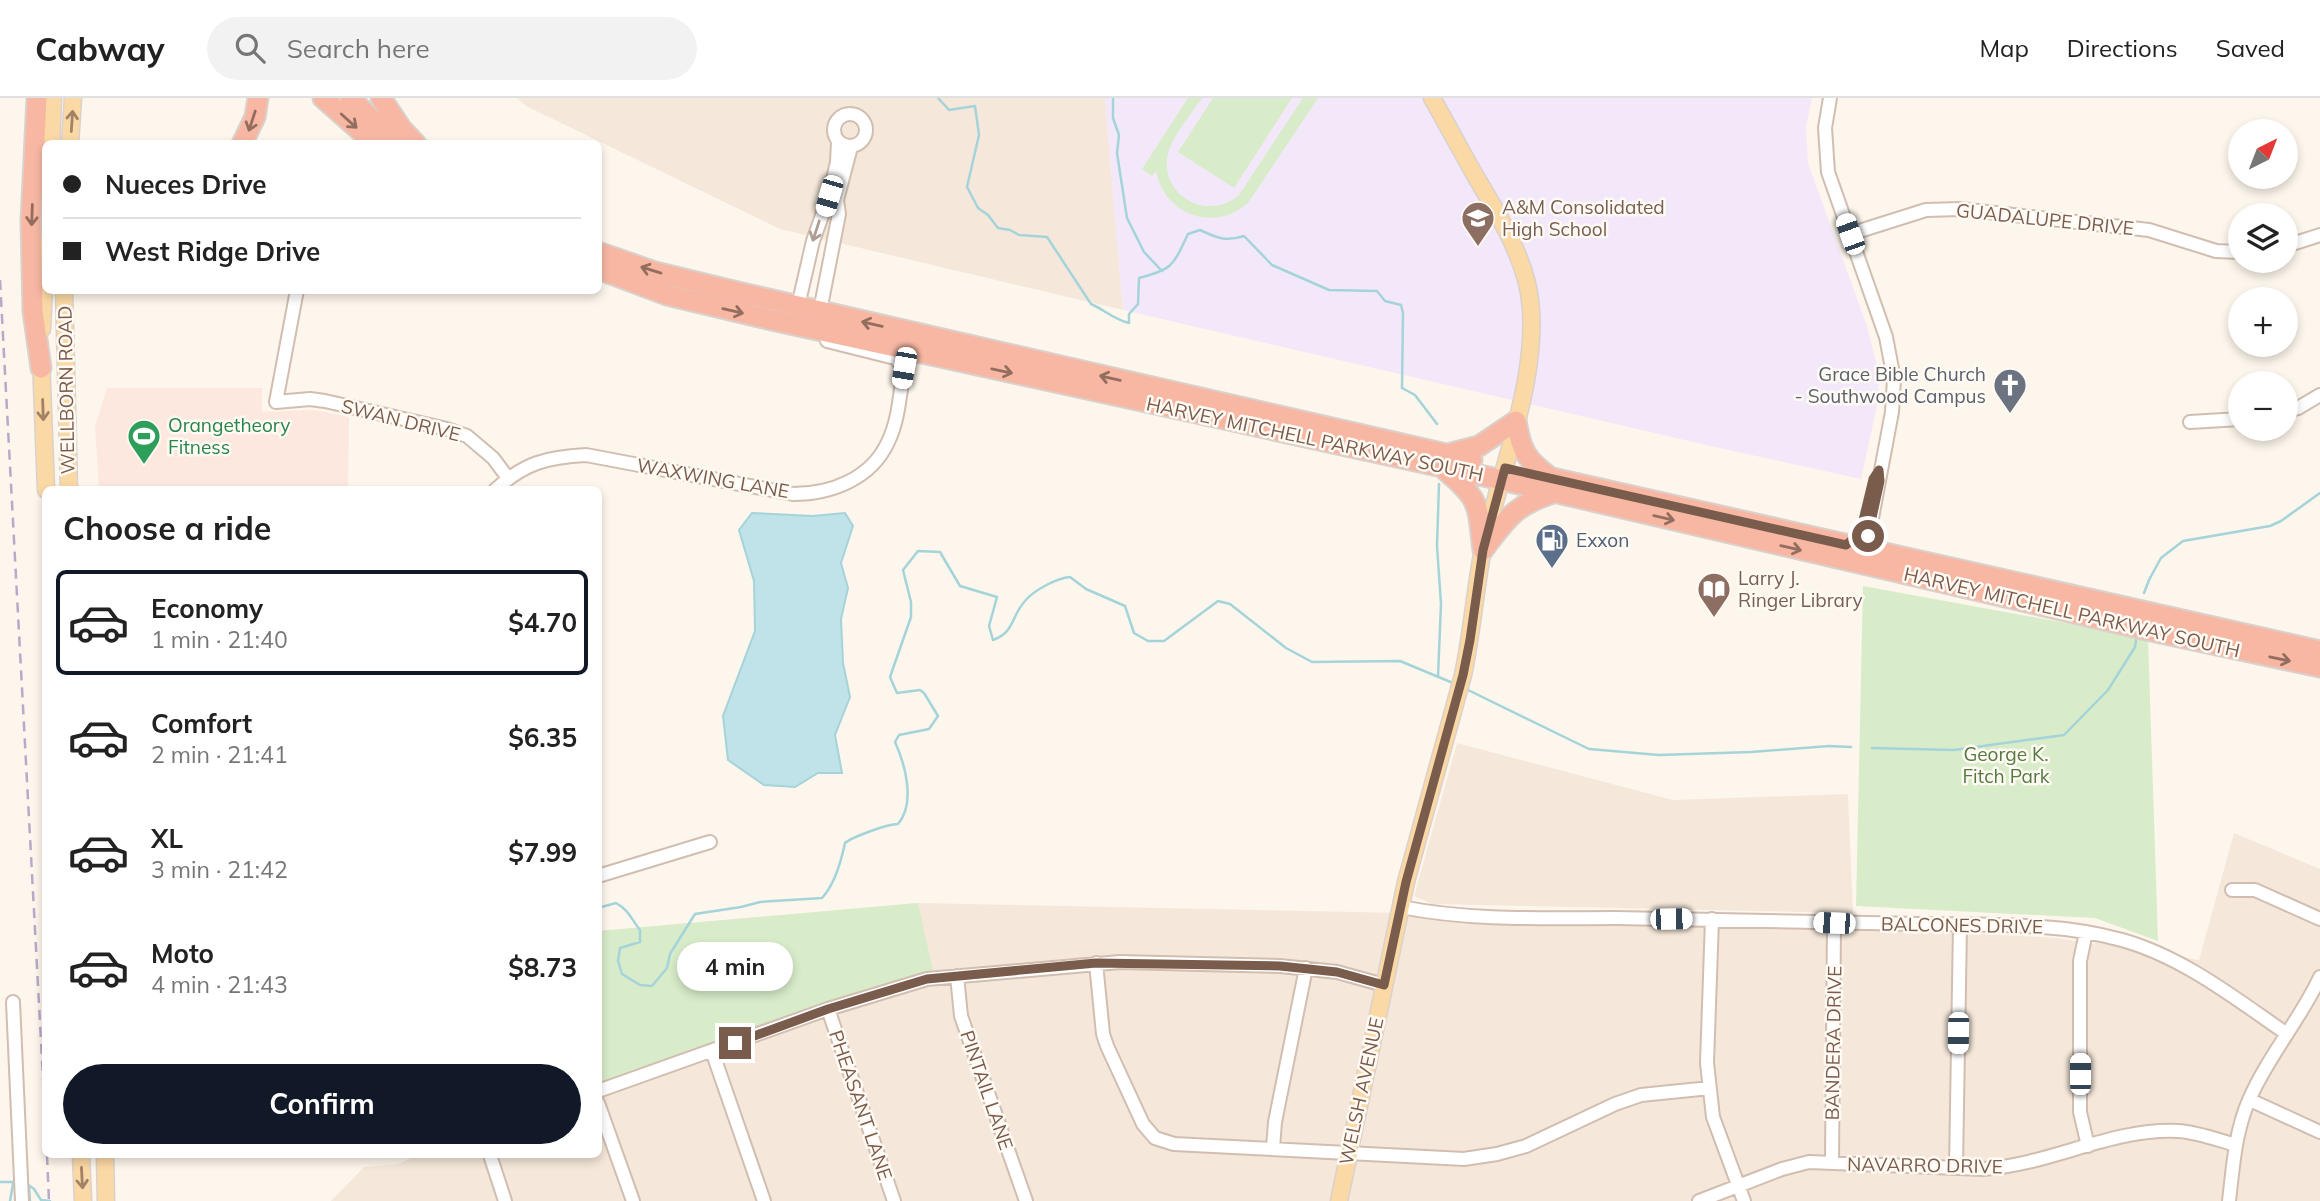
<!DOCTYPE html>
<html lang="en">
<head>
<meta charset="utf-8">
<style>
  body { margin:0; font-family:Mulish,sans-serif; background:#f2f2f2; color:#222; height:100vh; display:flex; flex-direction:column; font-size:26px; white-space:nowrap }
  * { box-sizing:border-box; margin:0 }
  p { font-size:23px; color:#767676 }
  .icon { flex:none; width:38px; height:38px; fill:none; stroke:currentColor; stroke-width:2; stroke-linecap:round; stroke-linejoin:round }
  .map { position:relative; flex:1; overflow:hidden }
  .panel { position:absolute; left:42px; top:388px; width:560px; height:672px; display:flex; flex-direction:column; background:#fff; border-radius:10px; box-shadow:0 4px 10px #0003 }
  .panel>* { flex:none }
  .guide { position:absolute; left:42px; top:42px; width:560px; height:154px; border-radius:10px; box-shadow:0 4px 10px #0003; display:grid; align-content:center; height:154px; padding:0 21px; background:#fff }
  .needle { width:46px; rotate:42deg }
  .tools { position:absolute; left:2228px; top:21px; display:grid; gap:14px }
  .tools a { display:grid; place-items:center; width:70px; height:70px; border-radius:50%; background:#fff; box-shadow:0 4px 10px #0003; font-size:35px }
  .end { position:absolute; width:32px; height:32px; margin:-16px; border:9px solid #7a5c4d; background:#fff; box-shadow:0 0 0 4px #fff }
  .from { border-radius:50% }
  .bubble { position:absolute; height:49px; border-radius:24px; background:#fff; box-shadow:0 4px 10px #0003; font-size:23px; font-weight:700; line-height:49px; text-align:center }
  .car { position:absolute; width:21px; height:42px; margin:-21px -10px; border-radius:9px; box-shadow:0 0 5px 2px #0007; background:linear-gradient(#fff 24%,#345 0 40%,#fff 0 76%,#345 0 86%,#fff 0) }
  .guide b { display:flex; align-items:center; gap:24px; height:66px; font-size:26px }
  .guide b+b { border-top:2px solid #e0e0e0 }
  .guide i { width:18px; height:18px; background:#222 }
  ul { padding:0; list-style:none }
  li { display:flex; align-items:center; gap:21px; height:105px; margin:0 14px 10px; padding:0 7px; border:4px solid transparent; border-radius:10px }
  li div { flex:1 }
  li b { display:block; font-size:26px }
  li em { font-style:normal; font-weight:700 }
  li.selected { border-color:#111827 }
  li>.icon { width:63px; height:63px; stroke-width:1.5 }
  h2 { padding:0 21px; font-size:32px; line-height:84px }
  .action { display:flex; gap:14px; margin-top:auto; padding:14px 21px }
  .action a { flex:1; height:80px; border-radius:42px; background:#111827; color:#fff; font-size:28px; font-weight:700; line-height:80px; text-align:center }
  header { display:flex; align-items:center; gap:42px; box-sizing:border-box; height:98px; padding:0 35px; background:#fff; border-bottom:2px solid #e0e0e0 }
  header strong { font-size:33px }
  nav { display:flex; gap:38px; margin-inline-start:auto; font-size:24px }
  .search { width:490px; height:63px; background:#f2f2f2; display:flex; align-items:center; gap:18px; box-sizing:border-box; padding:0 24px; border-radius:38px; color:#767676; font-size:26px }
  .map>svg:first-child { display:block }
  .residential { fill:#f5e8da }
  .commercial { fill:#fde8e0 }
  .education { fill:#f3e8fa }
  .green { fill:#d8ecc9 }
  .water { fill:#bfe3e8; stroke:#a5d3da; stroke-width:2 }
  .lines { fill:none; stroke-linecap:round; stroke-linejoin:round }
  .stream { stroke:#a5d3da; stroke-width:2.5 }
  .minor-casing { stroke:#d1beb0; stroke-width:16 }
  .major-casing { stroke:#dad1cd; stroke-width:19 }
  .highway-casing { stroke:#dad1cd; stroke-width:23 }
  .minor { stroke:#fff; stroke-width:12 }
  .major { stroke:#fbd9a5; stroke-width:16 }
  .highway { stroke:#f7b7a3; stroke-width:19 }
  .rail { stroke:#b9a8c9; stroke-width:2.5; stroke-dasharray:10 7; stroke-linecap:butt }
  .oneway { stroke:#a18267 }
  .oneway2 { stroke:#936e5e }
  .oneway3 { stroke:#af9d94 }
  .route { stroke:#7a5c4d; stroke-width:9 }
  .labels { text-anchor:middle; stroke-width:5; stroke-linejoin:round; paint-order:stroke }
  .education-label { font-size:19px; fill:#785e54; stroke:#fffaf3; text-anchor:start }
  .street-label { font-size:19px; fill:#7a5c4d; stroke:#fffaf3 }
  .worship-label { font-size:19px; fill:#5b616d; stroke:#fffaf3; text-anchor:end }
  .leisure-label { font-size:19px; fill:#27864d; stroke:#fffaf3; text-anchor:start }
  .service-label { font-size:19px; fill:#4e5e75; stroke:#fffaf3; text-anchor:start }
  .park-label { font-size:19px; fill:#537a41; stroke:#fffaf3 }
</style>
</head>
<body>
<header>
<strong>Cabway</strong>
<div class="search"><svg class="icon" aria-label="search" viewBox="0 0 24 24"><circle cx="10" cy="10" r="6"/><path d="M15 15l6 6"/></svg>Search here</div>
<nav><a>Map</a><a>Directions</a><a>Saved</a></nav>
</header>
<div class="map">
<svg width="2320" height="1103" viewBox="0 0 2320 1103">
  <rect width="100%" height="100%" fill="#fdf6ec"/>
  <!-- residential -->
  <path class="residential" d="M517 0H1105L1123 212 780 131 526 8Z
    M1457 645 1673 702 1848 696 1853 815 1432 806 1414 798Z
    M2234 735 2320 771V1103H331L364 1069 399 1066 417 1057H598L599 833 918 805 1742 822 2057 840 2094 846 2095 844 2199 862Z"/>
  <!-- commercial -->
  <path class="commercial" d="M107 290H262V314L314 312 349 319 348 392H99L95 328Z"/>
  <!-- education -->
  <path class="education" d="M1105 0H1812L1806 29 1808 65 1867 228 1879 276 1878 303 1861 381 1706 347 1123 212Z"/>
  <!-- green -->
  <path class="green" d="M1188 0H1202C1190 18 1170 40 1167 61 1163 100 1210 123 1239 97L1303 0H1318L1248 105C1214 135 1164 117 1156 73L1152 78 1142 71Z
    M1213 0H1292L1234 90 1178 54Z
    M1863 488 2148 540 2158 843 2095 820 1856 808Z
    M918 805 933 873 599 985V833Z"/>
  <!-- water -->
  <path class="water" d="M752 415 812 418 845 415 853 428 841 465 848 490 841 521 843 565 850 599 835 637 842 675H818L795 689 764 687 728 662 723 618 755 533 754 483 739 432Z"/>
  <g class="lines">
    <!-- stream -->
    <path class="stream" d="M938 0 949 12 975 8 979 37 967 89 978 110 988 117 998 130 1010 132 1019 137 1047 139 1091 206C1105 212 1113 221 1129 225V216L1138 206 1139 180C1174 171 1173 167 1188 136L1200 132C1217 140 1226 144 1244 138L1272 167 1329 192 1377 193 1385 203 1401 207 1403 215 1402 290 1415 297 1437 326
      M1113 0V20L1119 37 1117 55 1127 120 1144 154 1162 173
      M2144 495 2149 482 2161 460 2183 443 2270 428 2281 423 2320 395
      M1438 578 1441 506 1437 448 1439 386
      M1466 591 1589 651 1659 657 1751 654 1829 648 1851 649
      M1872 650 1954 652 2064 637 2108 592 2135 549 2136 542
      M598 810 616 805C629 812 631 821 640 832V844L620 850 618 863 622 876 640 887 652 888 667 870 670 856 695 816 741 809 760 804 822 800C835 786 841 764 845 745 852 739 888 726 898 726 916 705 905 666 895 644L899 637 929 631 938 618 924 595 920 592 897 595 890 579 911 519V504L903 472 918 453 940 454 960 488 997 499 989 528 993 542C1015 534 1011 518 1025 503 1034 492 1057 480 1070 479L1086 491 1125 508 1134 535 1148 543H1164L1218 503 1230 506 1286 550 1312 564 1400 563 1453 585
      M0 1084H18
      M27 1086 34 1091 41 1102 50 1103
      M29 1089 30 1103
      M10 1103 13 1086"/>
    <defs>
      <path id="minor" d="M1830 0 1825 30 1828 74 1886 239 1894 281 1892 314 1866 452
        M834 32a16 16 0 1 1 32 0a16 16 0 1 1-32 0Z
        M1850 136 1926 112 1960 111 2149 132 2216 153 2240 154
        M2286 148 2320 137
        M297 192 276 304 310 301 325 303 447 331 467 338 493 360 508 380
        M798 208 813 143 829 98 837 64 838 44
        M820 213 839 116 837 102 851 49
        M827 243 895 260 904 270
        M2286 313 2298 310 2320 297
        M2190 324 2240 321
        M495 392C524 365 547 359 586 357L793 396C831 396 871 381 888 344 899 322 900 294 904 270
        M598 778 710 744
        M2232 792H2255L2320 821
        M1401 809C1471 823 1545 820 1616 820 1717 822 1817 824 1918 826 1986 827 2056 824 2122 842 2183 859 2236 901 2287 936
        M1712 821 1707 965 1713 1019 1744 1103
        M2086 834 2080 863V1014L2088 1048
        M1096 865 1103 936 1107 948 1143 1026 1155 1040 1174 1046 1464 1061 1497 1056 1526 1048 1615 1006 1641 997 1710 990
        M957 878 961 918 1026 1103
        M13 904 22 1103
        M828 911 894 1103
        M712 953 764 1103
        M598 993 828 911 927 881 1120 864 1280 868 1337 874 1384 887
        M2250 1002 2320 1034
        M598 1005 633 1103
        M1273 1050 1275 1024 1306 870
        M490 1057 505 1103
        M1832 1065 1834 825
        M1956 1070 1960 827
        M1699 1103 1782 1071 1809 1064 1983 1071C2050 1067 2111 1030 2178 1033 2197 1034 2218 1042 2236 1047
        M2229 1103C2233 1069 2235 1034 2249 1002 2268 958 2300 922 2320 879"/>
      <path id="major" d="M51 46 53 0
        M70 46 73 0
        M64 192 69 392
        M42 231 46 146
        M41 260 46 392
        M81 1057 83 1103
        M105 1057 106 1103
        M1339 1103 1406 784 1463 577C1472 535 1475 492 1483 451 1500 371 1546 265 1527 185 1517 146 1496 113 1476 79 1461 53 1447 26 1432 0"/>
      <path id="highway" d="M37 0 31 123 33 213 41 270
        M323 0 375 46
        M350 0 380 29 402 46
        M381 0 401 30 416 46
        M242 46 255 19 258 0
        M598 154 655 174 733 193 1472 362
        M598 171 667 197 772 222 1502 382 2147 532 2320 569
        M1452 355 1479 348 1516 323C1521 353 1526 362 1551 380
        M1445 372C1482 403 1477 407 1483 452
        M1543 378 2320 553
        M1483 452C1508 419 1514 408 1555 394"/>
    </defs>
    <!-- minor casing -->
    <use href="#minor" class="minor-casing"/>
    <!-- major casing -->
    <use href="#major" class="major-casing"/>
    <!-- highway casing -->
    <use href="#highway" class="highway-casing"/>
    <!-- minor -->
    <use href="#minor" class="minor"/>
    <!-- major -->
    <use href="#major" class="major"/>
    <!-- highway -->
    <use href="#highway" class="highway"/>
    <!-- rail -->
    <path class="rail" d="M0 182 46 1036
      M47 1057 49 1103"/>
  </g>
  <!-- one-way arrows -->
  <defs><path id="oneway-shaft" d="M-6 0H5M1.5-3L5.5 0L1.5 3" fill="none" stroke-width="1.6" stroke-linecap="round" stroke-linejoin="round" transform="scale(1.75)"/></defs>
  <g class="oneway">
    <use href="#oneway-shaft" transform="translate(72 23) rotate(-86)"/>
    <use href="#oneway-shaft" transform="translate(43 312) rotate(88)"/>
    <use href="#oneway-shaft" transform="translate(82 1080) rotate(87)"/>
  </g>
  <g class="oneway2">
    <use href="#oneway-shaft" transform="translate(252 23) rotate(108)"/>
    <use href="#oneway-shaft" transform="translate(349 23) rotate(42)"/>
    <use href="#oneway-shaft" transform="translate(32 117) rotate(92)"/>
    <use href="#oneway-shaft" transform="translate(651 172) rotate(-163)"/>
    <use href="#oneway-shaft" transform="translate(733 213) rotate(13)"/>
    <use href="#oneway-shaft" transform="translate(872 226) rotate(-167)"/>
    <use href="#oneway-shaft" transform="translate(1002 273) rotate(12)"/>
    <use href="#oneway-shaft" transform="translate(1110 280) rotate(-167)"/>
    <use href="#oneway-shaft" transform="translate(1664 420) rotate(13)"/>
    <use href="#oneway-shaft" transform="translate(1791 450) rotate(13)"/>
    <use href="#oneway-shaft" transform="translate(2280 561) rotate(12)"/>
  </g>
  <use class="oneway3" href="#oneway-shaft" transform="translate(816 133) rotate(108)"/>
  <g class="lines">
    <!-- route -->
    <path class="route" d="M735 945 828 911 927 881 1096 865 1280 868 1337 874 1384 887 1406 784 1463 577 1470 542 1483 452 1505 370 1846 447 1860 435 1873 381 1879 372 1880 383 1868 438"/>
  </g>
  <!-- icons -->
  <defs>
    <symbol id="school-pin" viewBox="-11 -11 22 30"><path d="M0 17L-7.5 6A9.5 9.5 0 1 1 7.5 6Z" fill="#8d6e63" stroke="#fffaf3"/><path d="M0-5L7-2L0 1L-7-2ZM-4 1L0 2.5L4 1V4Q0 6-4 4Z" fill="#fff"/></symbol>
    <symbol id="church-pin" viewBox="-11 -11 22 30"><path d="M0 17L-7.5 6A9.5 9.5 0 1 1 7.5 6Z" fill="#6b7280" stroke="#fffaf3"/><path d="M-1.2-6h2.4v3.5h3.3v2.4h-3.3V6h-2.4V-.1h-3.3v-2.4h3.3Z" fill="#fff"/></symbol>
    <symbol id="stadium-pin" viewBox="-11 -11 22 30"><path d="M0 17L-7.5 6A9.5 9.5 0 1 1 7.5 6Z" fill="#2e9e5b" stroke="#fffaf3"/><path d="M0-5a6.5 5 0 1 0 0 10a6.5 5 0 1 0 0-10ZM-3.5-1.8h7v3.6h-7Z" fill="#fff"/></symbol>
    <symbol id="fuel-pin" viewBox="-11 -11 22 30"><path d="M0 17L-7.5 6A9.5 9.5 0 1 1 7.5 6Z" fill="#5c6f8a" stroke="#fffaf3"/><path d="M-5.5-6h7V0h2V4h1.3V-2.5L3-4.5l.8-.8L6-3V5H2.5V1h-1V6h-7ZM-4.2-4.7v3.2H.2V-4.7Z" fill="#fff"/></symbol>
    <symbol id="library-pin" viewBox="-11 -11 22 30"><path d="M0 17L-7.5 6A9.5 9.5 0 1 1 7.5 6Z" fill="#8d6e63" stroke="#fffaf3"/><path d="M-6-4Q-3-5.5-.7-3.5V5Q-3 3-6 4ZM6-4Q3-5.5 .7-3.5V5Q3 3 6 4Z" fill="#fff"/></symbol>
  </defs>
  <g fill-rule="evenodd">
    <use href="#school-pin" x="1459" y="101" width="38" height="52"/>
    <use href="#church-pin" x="1991" y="268" width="38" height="52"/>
    <use href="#stadium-pin" x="125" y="319" width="38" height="52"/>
    <use href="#fuel-pin" x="1533" y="423" width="38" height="52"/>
    <use href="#library-pin" x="1695" y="472" width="38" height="52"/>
  </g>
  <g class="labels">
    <!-- education labels -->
    <g class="education-label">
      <text x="1502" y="116">A&amp;M Consolidated<tspan x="1502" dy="22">High School</tspan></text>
      <text x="1738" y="487">Larry J.<tspan x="1738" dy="22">Ringer Library</tspan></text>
    </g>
    <!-- street labels -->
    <g class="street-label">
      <text transform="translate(2045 121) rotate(6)" y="7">GUADALUPE DRIVE</text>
      <text transform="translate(66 292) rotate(-91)" y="7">WELLBORN ROAD</text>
      <text transform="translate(401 322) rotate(14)" y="7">SWAN DRIVE</text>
      <text transform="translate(1315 341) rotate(12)" y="7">HARVEY MITCHELL PARKWAY SOUTH</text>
      <text transform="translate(713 380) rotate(10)" y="7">WAXWING LANE</text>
      <text transform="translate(2072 514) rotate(13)" y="7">HARVEY MITCHELL PARKWAY SOUTH</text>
      <text transform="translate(1962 827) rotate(1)" y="7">BALCONES DRIVE</text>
      <text transform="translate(1833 945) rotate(-89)" y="7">BANDERA DRIVE</text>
      <text transform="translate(987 992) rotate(71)" y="7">PINTAIL LANE</text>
      <text transform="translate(1361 993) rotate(-78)" y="7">WELSH AVENUE</text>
      <text transform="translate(861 1007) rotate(71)" y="7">PHEASANT LANE</text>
      <text transform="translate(1925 1067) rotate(1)" y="7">NAVARRO DRIVE</text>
    </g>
    <!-- worship labels -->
    <g class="worship-label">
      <text x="1986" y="283">Grace Bible Church<tspan x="1986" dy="22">- Southwood Campus</tspan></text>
    </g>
    <!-- leisure labels -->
    <g class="leisure-label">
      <text x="168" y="334">Orangetheory<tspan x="168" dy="22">Fitness</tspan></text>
    </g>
    <!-- service labels -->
    <g class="service-label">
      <text x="1576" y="449">Exxon</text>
    </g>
    <!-- park labels -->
    <g class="park-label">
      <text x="2006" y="663">George K.<tspan x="2006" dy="22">Fitch Park</tspan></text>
    </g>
  </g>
</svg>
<div class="tools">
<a><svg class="needle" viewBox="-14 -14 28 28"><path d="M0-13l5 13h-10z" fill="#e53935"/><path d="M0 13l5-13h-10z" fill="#767676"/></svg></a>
<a><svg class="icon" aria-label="layers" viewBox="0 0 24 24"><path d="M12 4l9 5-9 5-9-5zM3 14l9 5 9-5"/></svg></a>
<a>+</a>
<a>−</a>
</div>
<i class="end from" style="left:1868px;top:438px"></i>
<i class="end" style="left:735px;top:945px"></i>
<div class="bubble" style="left:677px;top:844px;width:116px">4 min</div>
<i class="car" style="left:829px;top:98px;rotate:196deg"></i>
<i class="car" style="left:1850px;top:136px;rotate:340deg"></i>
<i class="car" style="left:904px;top:270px;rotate:190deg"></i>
<i class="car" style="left:1671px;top:821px;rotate:89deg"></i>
<i class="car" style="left:1834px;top:825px;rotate:272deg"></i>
<i class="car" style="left:1958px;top:935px;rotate:181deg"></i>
<i class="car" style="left:2080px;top:976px;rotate:0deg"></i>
<div class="guide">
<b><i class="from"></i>Nueces Drive</b>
<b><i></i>West Ridge Drive</b>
</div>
<section class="panel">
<h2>Choose a ride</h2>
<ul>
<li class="selected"><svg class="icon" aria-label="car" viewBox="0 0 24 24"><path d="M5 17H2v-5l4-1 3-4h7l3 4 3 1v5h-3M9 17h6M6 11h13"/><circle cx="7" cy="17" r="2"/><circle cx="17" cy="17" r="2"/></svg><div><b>Economy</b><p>1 min · 21:40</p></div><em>$4.70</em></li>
<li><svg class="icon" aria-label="car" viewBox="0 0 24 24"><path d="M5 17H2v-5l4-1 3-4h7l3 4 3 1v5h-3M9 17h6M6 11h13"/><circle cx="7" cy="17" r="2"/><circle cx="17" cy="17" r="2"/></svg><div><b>Comfort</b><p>2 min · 21:41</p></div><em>$6.35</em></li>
<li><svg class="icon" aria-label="car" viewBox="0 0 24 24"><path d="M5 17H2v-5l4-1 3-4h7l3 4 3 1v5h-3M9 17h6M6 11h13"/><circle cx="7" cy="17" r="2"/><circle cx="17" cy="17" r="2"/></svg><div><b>XL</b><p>3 min · 21:42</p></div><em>$7.99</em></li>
<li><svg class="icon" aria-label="car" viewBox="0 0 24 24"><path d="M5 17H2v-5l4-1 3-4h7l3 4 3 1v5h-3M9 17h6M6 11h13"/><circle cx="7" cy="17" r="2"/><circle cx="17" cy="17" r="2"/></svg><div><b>Moto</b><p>4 min · 21:43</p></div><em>$8.73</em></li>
</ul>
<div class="action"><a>Confirm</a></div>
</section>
</div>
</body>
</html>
